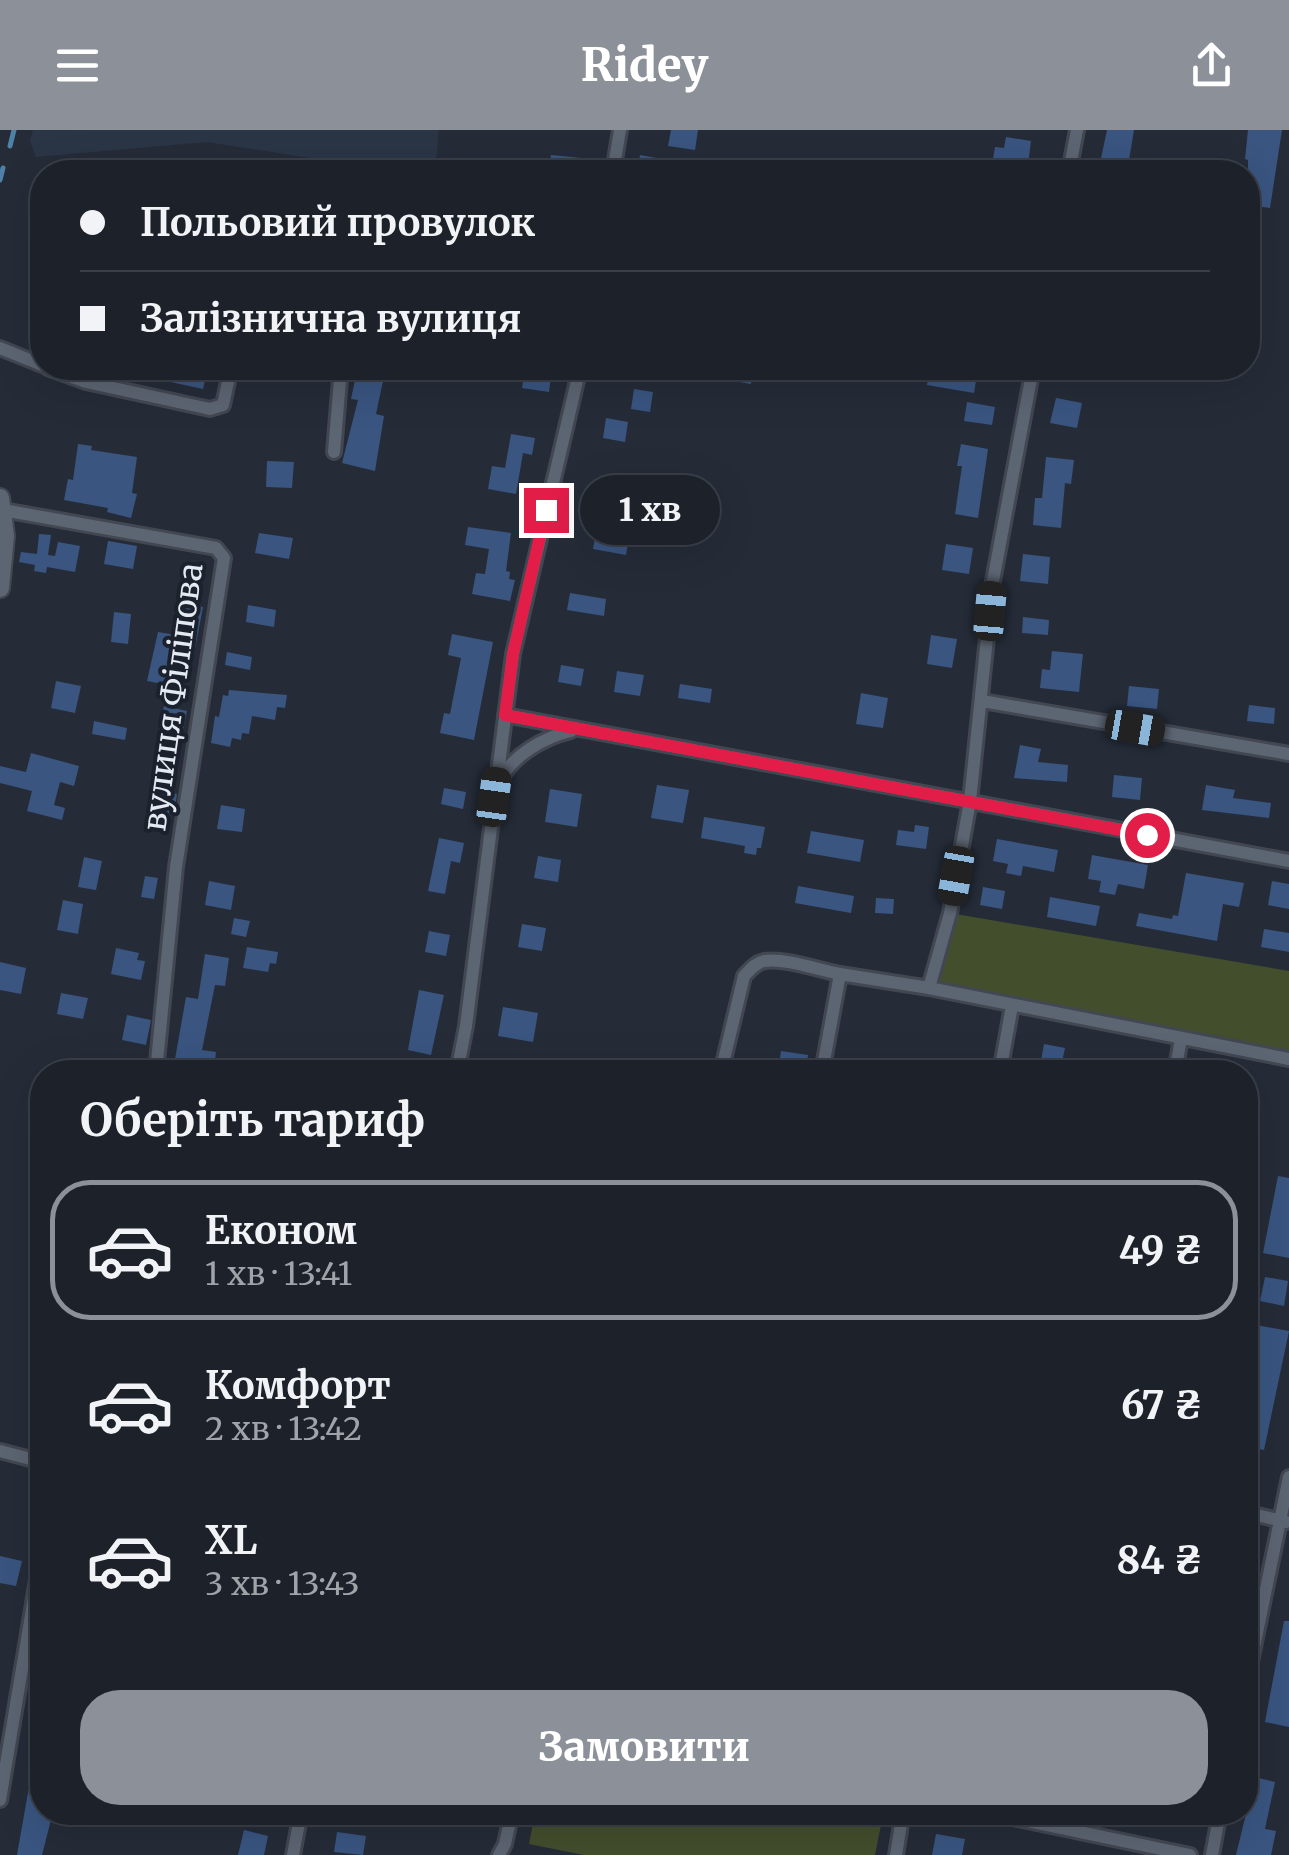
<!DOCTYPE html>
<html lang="uk">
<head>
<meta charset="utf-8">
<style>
  body { margin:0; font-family:Merriweather,serif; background:#252932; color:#f1f3f6; height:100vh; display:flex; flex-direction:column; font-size:38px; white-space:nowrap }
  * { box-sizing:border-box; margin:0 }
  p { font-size:32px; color:#a0a3a8 }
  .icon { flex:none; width:55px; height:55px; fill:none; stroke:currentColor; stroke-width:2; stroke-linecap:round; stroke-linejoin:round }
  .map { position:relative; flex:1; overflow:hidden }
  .details { position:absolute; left:30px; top:930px; width:1228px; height:765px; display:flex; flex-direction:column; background:#1c212a; border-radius:40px; box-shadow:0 10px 40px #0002,0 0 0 2px #3a3e47 }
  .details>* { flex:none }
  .top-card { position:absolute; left:30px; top:30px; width:1230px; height:220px; border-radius:40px; box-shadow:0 10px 40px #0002,0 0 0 2px #3a3e47; display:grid; align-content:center; height:220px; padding:0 50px; background:#1c212a }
  .end { position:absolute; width:45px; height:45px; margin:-22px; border:12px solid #e11d48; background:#fff; box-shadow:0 0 0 5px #fff }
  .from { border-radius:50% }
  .bubble { position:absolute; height:70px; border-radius:35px; background:#1c212a; box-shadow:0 10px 40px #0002,0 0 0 2px #3a3e47; font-size:32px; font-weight:800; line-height:70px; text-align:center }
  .car { position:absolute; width:30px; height:60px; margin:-30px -15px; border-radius:12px; box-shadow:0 0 8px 2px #0007; background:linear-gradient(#222 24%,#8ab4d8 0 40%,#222 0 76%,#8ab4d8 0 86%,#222 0) }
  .top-card b { display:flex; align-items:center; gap:35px; height:95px; font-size:38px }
  .top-card b+b { border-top:2px solid #3a3e47 }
  .top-card i { width:25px; height:25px; background:#f1f3f6 }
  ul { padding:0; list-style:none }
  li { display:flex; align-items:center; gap:30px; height:140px; margin:0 20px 15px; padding:0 30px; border:5px solid transparent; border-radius:40px }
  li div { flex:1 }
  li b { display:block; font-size:38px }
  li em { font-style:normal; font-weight:800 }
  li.selected { border-color:#8c9099 }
  li>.icon { width:90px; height:90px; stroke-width:1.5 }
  h2 { padding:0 50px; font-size:45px; line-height:120px }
  .primary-button { display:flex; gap:20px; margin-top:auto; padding:20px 50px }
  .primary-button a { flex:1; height:115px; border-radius:40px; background:#8c9099; color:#fff; font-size:40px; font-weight:800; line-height:115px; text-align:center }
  header { display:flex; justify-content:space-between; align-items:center; height:130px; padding:0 50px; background:#8c9099; color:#fff; font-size:45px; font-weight:800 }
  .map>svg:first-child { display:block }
  .built { fill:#2a3546 }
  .green { fill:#434e2d }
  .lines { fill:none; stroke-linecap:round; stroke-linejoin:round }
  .stream { stroke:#4e81a5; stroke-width:5 }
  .building { fill:#395580 }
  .minor-casing { stroke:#424752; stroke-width:18 }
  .secondary-casing { stroke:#424752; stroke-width:22 }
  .minor { stroke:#5c6572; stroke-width:12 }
  .secondary { stroke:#5c6572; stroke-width:18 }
  .route { stroke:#e11d48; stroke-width:12 }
  .labels { text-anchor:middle; stroke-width:8; stroke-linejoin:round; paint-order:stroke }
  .street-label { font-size:32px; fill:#e5eaf2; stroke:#1b222d }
</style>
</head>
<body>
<header><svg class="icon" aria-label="menu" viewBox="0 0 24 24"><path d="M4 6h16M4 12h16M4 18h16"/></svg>Ridey<svg class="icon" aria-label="share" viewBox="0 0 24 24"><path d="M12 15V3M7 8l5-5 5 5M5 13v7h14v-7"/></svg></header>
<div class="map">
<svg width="1289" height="1725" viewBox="0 0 1289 1725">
  <rect width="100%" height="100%" fill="#252c38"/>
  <!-- built -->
  <path class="built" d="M33 0H439L435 41 373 38 207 12 36 27 30 11Z"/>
  <!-- green -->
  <path class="green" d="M950 783 1289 841V929L929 858Z
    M843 1683 882 1690 875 1725H584L529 1714 535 1683Z"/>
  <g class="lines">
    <!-- stream -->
    <path class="stream" d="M10 16 14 0
      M0 50 3 38"/>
  </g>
  <!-- building -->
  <path class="building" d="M671 0H698L695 20 668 16Z
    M1107 0H1134L1127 42 1099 38Z
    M1248 0H1282L1270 78 1248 75V30L1245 29Z
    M1006 7 1031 11 1028 35 993 29 995 17 1004 18Z
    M551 25 581 28 579 42H549Z
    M640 25 662 29 659 42H637Z
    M130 238H208L203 259 129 243Z
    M525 238H552L549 262 522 258Z
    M723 238 753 239 751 254 721 249Z
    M930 238 978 239 974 263 927 255Z
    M1057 238H1094L1092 250 1057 243Z
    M356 245 383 251 376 284 384 286 375 341 342 333 358 270 351 269Z
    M634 259 653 262 650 282 631 279Z
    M1056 268 1082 273 1077 298 1050 293Z
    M967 272 995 277 992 295 964 291Z
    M606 288 628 292 625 312 603 308Z
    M511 304 535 308 532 325 523 323 516 364 488 359 492 336 505 338Z
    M78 314 92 316 91 320 137 327 132 363 137 364 131 388 107 382 108 378 64 370 68 349 73 350Z
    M961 314 988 319 978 388 955 384 962 336H957Z
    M1046 327 1074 330 1071 354 1065 353 1061 398 1033 395 1035 368H1042Z
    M267 331 294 332 292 358 266 357Z
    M628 353 659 358 655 382 624 377Z
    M597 396 630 402 626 425 593 419Z
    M468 397 511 403 506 441 510 442 509 449 515 450 510 471 472 464 476 443 485 444 489 419 465 415Z
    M259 403 293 408 289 429 255 423Z
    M39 404 51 405 48 425 55 426 58 412 80 416 75 442 47 437 46 443 34 441 35 435 19 432 21 422 37 424Z
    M108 411 137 416 133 439 104 434Z
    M946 414 973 418 969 444 942 440Z
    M1023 424 1050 427 1048 454 1020 451Z
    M183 434 202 436 200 451 182 449Z
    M570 463 606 469 604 486 567 480Z
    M187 475 203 477 194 524 179 522 178 532H173L168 555 147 551 158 502 182 506Z
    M248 475 276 480 274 497 246 492Z
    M114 482 131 484 128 514 111 512Z
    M1023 487 1049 490 1048 505 1022 503Z
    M452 504 493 512 474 610 440 603 444 583 450 584 461 528 448 525Z
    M931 505 957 509 952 538 927 534Z
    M1052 521 1083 524 1079 562 1040 558 1042 539 1050 540Z
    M227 522 252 527 250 540 225 535Z
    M561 535 584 539 581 556 558 552Z
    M617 541 644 545 640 566 614 562Z
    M56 551 81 556 75 583 51 578Z
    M680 554 712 559 710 573 678 568Z
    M1129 556 1159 559 1157 579 1127 576Z
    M229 560 287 565 285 578 277 577 275 590 252 586 249 604 242 603 241 610 232 608 230 617 211 613 215 586 219 587 223 565 228 566Z
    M861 563 888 568 883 598 856 594Z
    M1249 575 1275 578 1274 594 1247 591Z
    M164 576 187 581 181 610 158 605Z
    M94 591 127 598 125 610 92 604Z
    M1020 615 1041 619 1038 632 1068 635 1067 652 1014 648Z
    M31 623 79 636 74 656 60 652 54 675 65 678 62 690 27 681 32 661 0 653V636L26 642Z
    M1114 645 1142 648 1140 670 1112 667Z
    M657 655 689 660 683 693 651 688Z
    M1206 655 1235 660 1233 668 1271 673 1269 688 1202 680Z
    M444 658 466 662 463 679 441 674Z
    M550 659 582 664 577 697 545 692Z
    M162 661 177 664 174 686 158 683Z
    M221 675 245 679 242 702 217 699Z
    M704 687 765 697 761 718H757L756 725 744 723 745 716 701 708Z
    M915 695 929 697 926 719 896 715 898 700 914 702Z
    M811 701 864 710 860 732 807 723Z
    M439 708 464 713 460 733 451 731 445 764 428 761Z
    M997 709 1058 720 1054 742 1023 736 1021 746 1006 743 1008 734 993 731Z
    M1092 725 1148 735 1144 759 1118 754 1115 765 1099 762 1101 751 1088 749Z
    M538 726 561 730 558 752 534 748Z
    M84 727 102 731 96 760 78 757Z
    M1186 743 1244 753 1239 777 1223 774 1217 811 1136 796 1139 783 1172 789 1173 785 1178 786Z
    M145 746 158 748 154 769 141 767Z
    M209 751 235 756 231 780 205 775Z
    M1272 751 1289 754V779L1268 775Z
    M798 756 854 766 851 783 795 773Z
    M983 757 1005 761 1002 779 980 775Z
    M1050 767 1100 776 1096 796 1047 787Z
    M876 768 894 769 893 784 875 783Z
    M63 770 83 774 78 804 57 800Z
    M234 788 250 791 246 807 231 804Z
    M522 794 546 798 542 821 518 817Z
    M1264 799 1289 803V822L1261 817Z
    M429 801 450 805 446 826 425 822Z
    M247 817 278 822 276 834 270 833 268 842 243 838Z
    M116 818 139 823 137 830 145 831 141 850 111 844Z
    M205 824 229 828 225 856 215 855 202 920 216 922 214 940 174 935 186 867 198 869Z
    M0 832 26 838 21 864 0 860Z
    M419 860 444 865 431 925 408 920Z
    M61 863 88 868 83 889 57 884Z
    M503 877 538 883 533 912 498 906Z
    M127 885 151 890 146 915 122 910Z
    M1044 914 1065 918 1060 942H1039Z
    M781 921 808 925 806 942H778Z
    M1278 1046 1289 1048V1128L1263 1123Z
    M1265 1147 1288 1151 1284 1176 1260 1171Z
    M1256 1195 1289 1201 1264 1320 1245 1317V1292L1257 1226 1251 1224Z
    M32 1293 42 1295V1314L28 1311Z
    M0 1426 22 1431 16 1456 0 1453Z
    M1284 1491H1289V1597L1265 1592Z
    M36 1617 42 1618V1682H53L42 1725H17Z
    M1255 1647 1275 1652 1265 1699 1276 1701 1271 1725H1236Z
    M244 1700 268 1706 264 1725H238Z
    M337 1702 366 1706 363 1725 334 1722Z
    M936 1704 965 1709 962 1725H932Z"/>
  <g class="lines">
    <defs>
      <path id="minor" d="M613 42 620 0
        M1069 42 1077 0
        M0 218 42 235
        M48 238 86 252 210 279 223 275 231 238
        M334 322 341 238
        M3 380 216 418 224 428 176 737 156 942
        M982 571 1289 624
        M505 585 1289 731
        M500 651C512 625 545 607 571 601
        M929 858 950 783 970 671 993 451 1033 238
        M457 942 466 896 513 524 580 238
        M721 942 744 846C750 840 755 833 764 831 787 828 818 840 840 844
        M822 942 840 844 929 858 1289 929
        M1000 942 1012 876
        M1175 942 1181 909
        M0 1321 42 1332
        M1245 1382 1286 1392
        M1245 1561 1289 1347
        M0 1670 42 1420
        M984 1682 1190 1725
        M293 1725 301 1682
        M499 1725 505 1714 512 1682
        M896 1725 903 1682
        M1212 1725 1220 1682"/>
      <path id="secondary" d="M0 368 5 406 0 458"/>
    </defs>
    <!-- minor casing -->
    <use href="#minor" class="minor-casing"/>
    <!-- secondary casing -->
    <use href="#secondary" class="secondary-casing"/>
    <!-- minor -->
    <use href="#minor" class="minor"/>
    <!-- secondary -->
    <use href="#secondary" class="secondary"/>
  </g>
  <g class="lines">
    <!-- route -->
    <path class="route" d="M546 380 513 524 505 585 1147 705"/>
  </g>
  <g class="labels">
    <!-- street labels -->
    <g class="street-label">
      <text transform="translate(173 567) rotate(-82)" y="11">вулиця Філіпова</text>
    </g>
  </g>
</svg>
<i class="end from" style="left:1147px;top:705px"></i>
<i class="end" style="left:546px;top:380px"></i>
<div class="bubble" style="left:580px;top:345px;width:140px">1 хв</div>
<i class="car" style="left:990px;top:481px;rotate:5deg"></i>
<i class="car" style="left:1135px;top:598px;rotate:100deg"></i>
<i class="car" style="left:494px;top:667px;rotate:8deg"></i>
<i class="car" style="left:956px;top:746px;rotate:190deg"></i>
<div class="top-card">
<b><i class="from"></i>Польовий провулок</b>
<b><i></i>Залізнична вулиця</b>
</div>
<section class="details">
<h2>Оберіть тариф</h2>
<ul>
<li class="selected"><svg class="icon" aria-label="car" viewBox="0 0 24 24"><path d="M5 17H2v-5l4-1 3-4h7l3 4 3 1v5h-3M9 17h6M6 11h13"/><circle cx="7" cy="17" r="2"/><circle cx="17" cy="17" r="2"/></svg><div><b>Економ</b><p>1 хв · 13:41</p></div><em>49 ₴</em></li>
<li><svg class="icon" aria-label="car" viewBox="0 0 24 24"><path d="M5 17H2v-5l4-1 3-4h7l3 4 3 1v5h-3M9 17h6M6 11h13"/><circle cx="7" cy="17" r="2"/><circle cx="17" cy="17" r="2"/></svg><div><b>Комфорт</b><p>2 хв · 13:42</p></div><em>67 ₴</em></li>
<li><svg class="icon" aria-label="car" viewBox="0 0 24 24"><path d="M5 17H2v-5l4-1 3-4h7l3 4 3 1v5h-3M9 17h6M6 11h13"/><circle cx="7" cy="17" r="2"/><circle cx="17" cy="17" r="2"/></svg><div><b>XL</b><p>3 хв · 13:43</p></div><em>84 ₴</em></li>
</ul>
<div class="primary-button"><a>Замовити</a></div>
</section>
</div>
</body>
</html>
